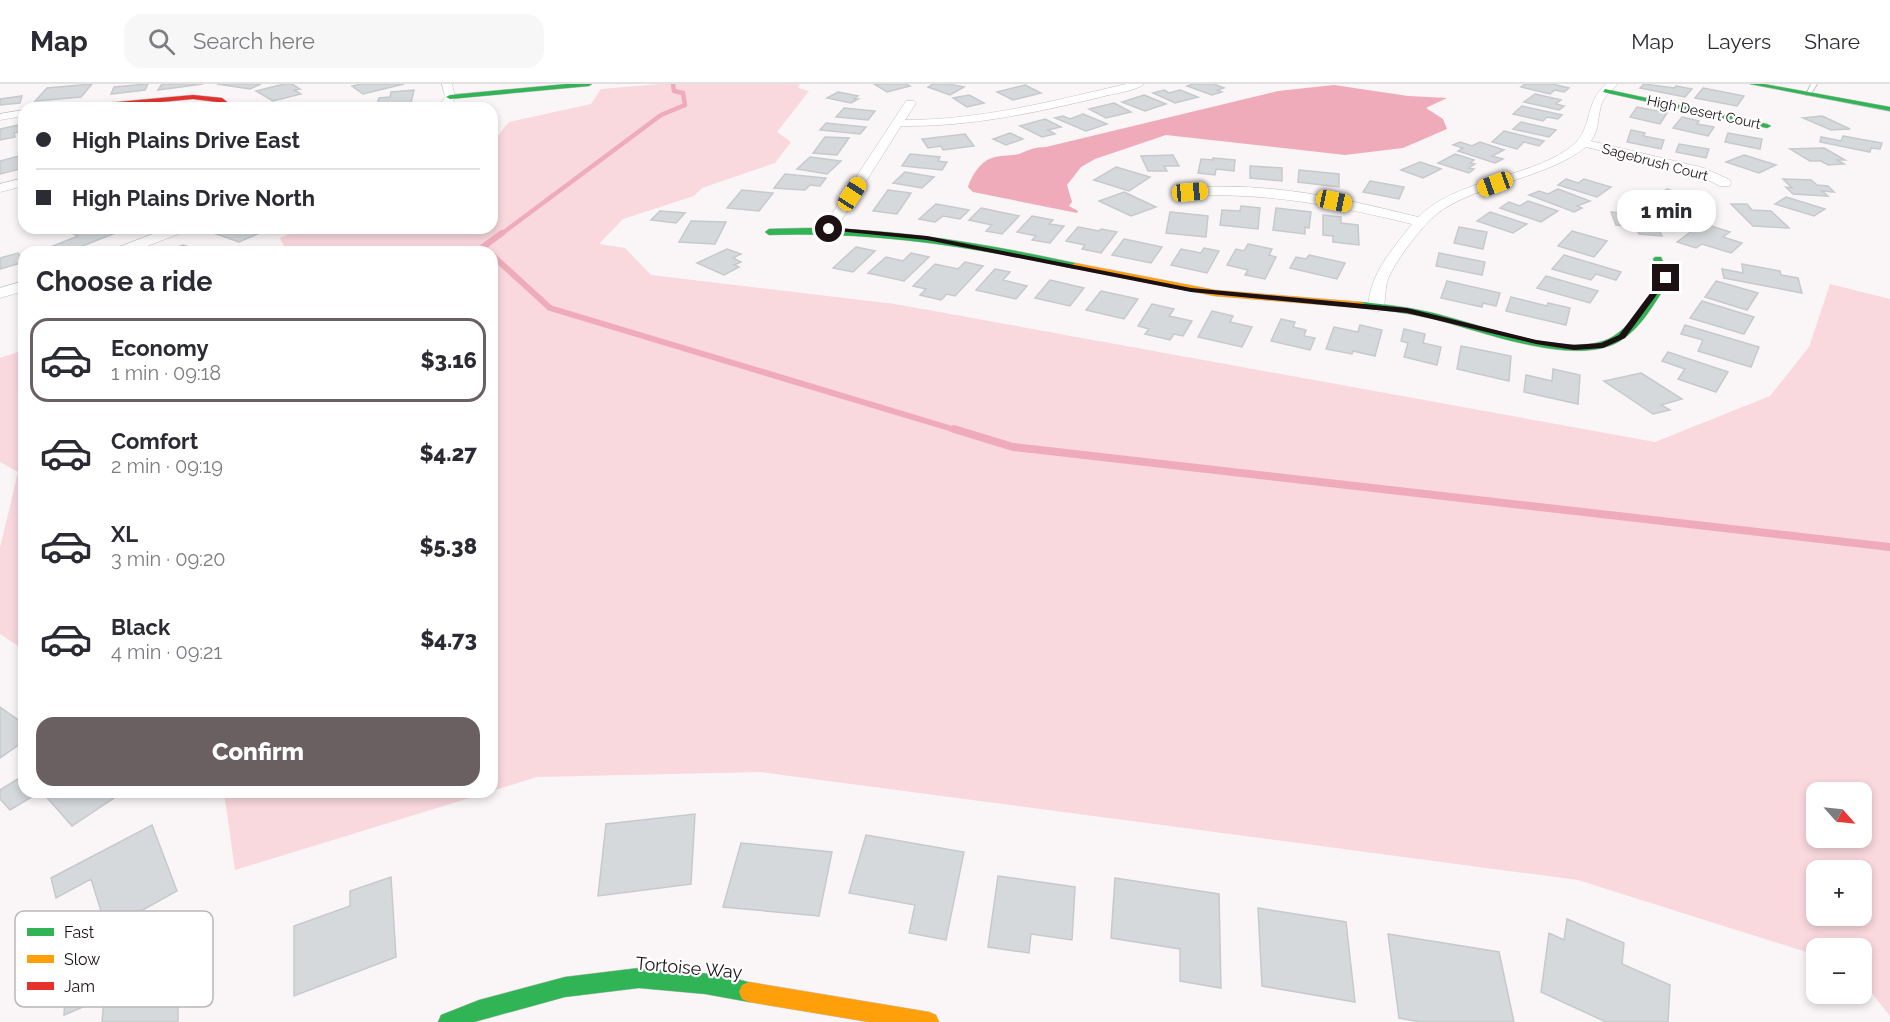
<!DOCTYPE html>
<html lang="en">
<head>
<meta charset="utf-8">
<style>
  body { margin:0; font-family:Raleway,sans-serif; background:#f7f7f7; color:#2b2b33; height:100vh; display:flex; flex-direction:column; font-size:22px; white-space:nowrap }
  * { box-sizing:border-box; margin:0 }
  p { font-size:20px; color:#7c7c81 }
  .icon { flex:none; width:33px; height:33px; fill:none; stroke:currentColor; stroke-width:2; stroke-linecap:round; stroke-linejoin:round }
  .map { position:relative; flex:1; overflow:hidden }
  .panel { position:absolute; left:18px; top:162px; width:480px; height:552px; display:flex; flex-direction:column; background:#fff; border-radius:18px; box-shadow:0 3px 9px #0003 }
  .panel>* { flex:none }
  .banner { position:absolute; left:18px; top:18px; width:480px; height:132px; border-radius:18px; box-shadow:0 3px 9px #0003; display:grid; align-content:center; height:132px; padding:0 18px; background:#fff }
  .needle { width:39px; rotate:117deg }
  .controls { position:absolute; left:1806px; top:698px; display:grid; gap:12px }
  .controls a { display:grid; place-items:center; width:66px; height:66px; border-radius:12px; background:#fff; box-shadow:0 3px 9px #0003; font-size:30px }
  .end { position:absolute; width:27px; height:27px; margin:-14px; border:8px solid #1c1013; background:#fff; box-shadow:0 0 0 3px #fff }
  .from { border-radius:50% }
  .bubble { position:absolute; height:42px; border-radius:18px; background:#fff; box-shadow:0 3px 9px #0003; font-size:20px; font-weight:800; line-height:42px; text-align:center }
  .car { position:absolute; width:18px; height:36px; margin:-18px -9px; border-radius:8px; box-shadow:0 0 4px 2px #0007; background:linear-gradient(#f5c518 24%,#345 0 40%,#f5c518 0 76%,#345 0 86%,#f5c518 0) }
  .banner b { display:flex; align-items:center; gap:21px; height:57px; font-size:22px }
  .banner b+b { border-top:2px solid #e1e1e2 }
  .banner i { width:15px; height:15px; background:#2b2b33 }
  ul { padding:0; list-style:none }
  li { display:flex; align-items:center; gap:18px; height:84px; margin:0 12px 9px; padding:0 6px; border:3px solid transparent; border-radius:18px }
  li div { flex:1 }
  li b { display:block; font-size:22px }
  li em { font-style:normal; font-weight:800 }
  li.current { border-color:#6a6062 }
  li>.icon { width:54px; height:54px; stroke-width:1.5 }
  h2 { padding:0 18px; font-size:27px; line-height:72px }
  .button { display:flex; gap:12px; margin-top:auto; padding:12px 18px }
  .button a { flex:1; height:69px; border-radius:18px; background:#6a6062; color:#fff; font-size:24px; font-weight:800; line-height:69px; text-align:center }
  header { display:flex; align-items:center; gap:36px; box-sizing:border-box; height:84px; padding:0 30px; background:#fff; border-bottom:2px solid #e1e1e2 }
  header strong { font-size:28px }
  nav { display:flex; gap:33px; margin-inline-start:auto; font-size:21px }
  .search { width:420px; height:54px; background:#f7f7f7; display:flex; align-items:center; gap:15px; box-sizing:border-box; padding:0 21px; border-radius:18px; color:#7c7c81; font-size:22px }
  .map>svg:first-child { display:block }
  .green { fill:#f9d8de; fill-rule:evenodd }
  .water { fill:#f0abba }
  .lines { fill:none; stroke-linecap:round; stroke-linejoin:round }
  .stream-far2 { stroke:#f0abba; stroke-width:4.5 }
  .stream-far1 { stroke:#f0abba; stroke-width:6 }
  .stream { stroke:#f0abba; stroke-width:8 }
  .building { fill:#d5d9dc; stroke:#c6cacd; stroke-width:1.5 }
  .lane-casing { stroke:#c7bfc1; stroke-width:2 }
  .street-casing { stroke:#c7bfc1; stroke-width:1 }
  .fast-casing { stroke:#c7bfc1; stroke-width:1 }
  .slow-casing { stroke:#c7bfc1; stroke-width:1 }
  .jam-casing { stroke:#c7bfc1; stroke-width:1 }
  .lane { fill:#fefefe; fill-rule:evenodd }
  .street { fill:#fefefe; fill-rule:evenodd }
  .fast { fill:#30b455; fill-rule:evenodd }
  .slow { fill:#ff9f0a; fill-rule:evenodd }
  .jam { fill:#e5322d; fill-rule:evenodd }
  .route { fill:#1c1013 }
  .labels { text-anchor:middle; stroke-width:4.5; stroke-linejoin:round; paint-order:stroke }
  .far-street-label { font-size:14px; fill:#1c1013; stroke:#fff }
  .near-street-label { font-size:18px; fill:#1c1013; stroke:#fff }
  .key { fill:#fff; stroke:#bbb7b8; stroke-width:1.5 }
  .key-label { font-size:16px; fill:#1c1013 }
</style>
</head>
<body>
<header>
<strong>Map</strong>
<div class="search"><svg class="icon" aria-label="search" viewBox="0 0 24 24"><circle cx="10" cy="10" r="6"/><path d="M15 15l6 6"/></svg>Search here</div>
<nav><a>Map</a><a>Layers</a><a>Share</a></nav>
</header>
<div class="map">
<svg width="1890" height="938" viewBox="0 0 1890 938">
  <rect width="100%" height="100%" fill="#faf5f6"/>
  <!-- green -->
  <path class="green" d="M661 0H800L798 4 809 7 777 48 791 58 775 79 702 104 694 112 623 135 599 160 625 164 651 191 895 220 1655 358 1770 312 1809 263 1830 200 1890 215V932L1862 897V864H1816V871L1578 796 761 688 537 693 492 707V168H287L280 154 303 144H492V59L509 38 591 20 601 5ZM1816 708H1862V753H1816ZM1816 786H1862V831H1816Z
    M24 266V566L0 550V464L18 388 0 378V274Z
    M224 708H489L235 786Z"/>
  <!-- water -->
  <path class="water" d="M1334 1 1408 12 1447 14 1426 24 1443 35 1447 45 1403 64 1345 71 1166 51 1095 75 1081 83 1067 101 1072 118 1069 122 1078 127 1077 129 973 108 968 103C972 91 981 76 995 73 1003 71 1011 72 1019 70 1029 66 1034 63 1046 63L1278 7Z"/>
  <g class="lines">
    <!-- stream-far2 -->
    <path class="stream-far2" d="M500 151 661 31 685 21 683 9 674 7 673 0"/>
    <!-- stream-far1 -->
    <path class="stream-far1" d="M489 168 483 163 502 149
      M492 171 550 224 959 347"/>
    <!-- stream -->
    <path class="stream" d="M954 345 1013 363 1890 463"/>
  </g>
  <!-- building -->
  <path class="building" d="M92 0 81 13 35 17 47 4Z
    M148 0 145 6 111 10 114 3Z
    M162 0H203L158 6Z
    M217 0H261L250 5Z
    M284 0H292L300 5 294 6 301 10 273 17 256 7Z
    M361 0H404L363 10 352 2Z
    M874 0H906L910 2 887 8Z
    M933 0H949L964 3 950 11 928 3Z
    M1193 0H1214L1224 4 1217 6 1222 8 1212 11 1187 2Z
    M1525 0H1552L1569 4 1564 8 1555 6 1550 10 1521 3Z
    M1644 0 1674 4 1676 2 1692 5 1685 13 1640 4Z
    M1025 1 1041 9 1013 16 997 8Z
    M1703 4 1744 12 1737 22 1695 14Z
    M414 6 410 23 390 24 391 19 377 20 379 14 390 13 391 8Z
    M1164 6 1169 9 1180 6 1198 13 1175 19 1153 9Z
    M838 8 858 12 854 15H858L851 19 827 14Z
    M1535 10 1561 16 1556 20 1564 22 1559 26 1524 18Z
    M969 11 984 19 967 23 953 14Z
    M1144 11 1166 20 1145 27 1122 18Z
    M22 12 20 19 0 21V15Z
    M1114 19 1131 28 1106 34 1089 25Z
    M1522 22 1562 31 1558 35 1547 33 1543 37 1513 30Z
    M1637 23 1667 29 1660 40 1630 33Z
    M844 24 875 27 868 36 836 33Z
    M1083 30 1107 40 1086 47 1055 34 1063 32 1070 35Z
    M1822 32 1850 45 1831 46 1803 34Z
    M1682 33 1699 37 1697 40 1714 43 1708 52 1673 44Z
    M1045 35 1061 43 1048 46 1055 50 1042 53 1020 42Z
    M1521 38 1556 46 1549 53 1513 45Z
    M826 39 866 43 860 50 820 46Z
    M24 40V47L14 49 15 53 0 56V45Z
    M1631 46 1645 49 1643 52 1664 56 1661 65 1627 58Z
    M1504 47 1544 57 1539 62 1524 58 1517 65 1492 58Z
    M1010 49 1023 55 1006 61 993 55Z
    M1728 49 1762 55 1760 65 1725 58Z
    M965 50 974 62 943 66 941 62 928 64 922 55Z
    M1843 52 1882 59 1880 65 1871 64 1870 68 1820 58 1821 53 1841 57Z
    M825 53 849 54 837 71 813 69Z
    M1460 58 1472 62 1480 58 1504 66 1492 72 1503 75 1495 79 1458 67 1463 64 1453 61Z
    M1679 60 1709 65 1706 74 1676 68Z
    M1824 64 1845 76H1837L1844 80 1828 81 1821 77H1810L1790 65Z
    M910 70 940 73 938 77 947 78 942 86 902 82Z
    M1455 70 1474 76 1470 79 1475 80 1469 84 1474 85 1469 89 1438 79Z
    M23 71 24 84 0 90V77Z
    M1173 71 1179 82H1164L1167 87H1148L1141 72Z
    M1744 71 1776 81 1759 89 1726 78Z
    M810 73 841 77 827 90 797 85Z
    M1213 74 1235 76 1234 87 1216 85 1215 91 1198 89 1201 75 1213 76Z
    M1420 78 1441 85 1423 94 1401 86Z
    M1250 82 1282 84V97L1250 94Z
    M1116 83 1150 93 1129 107 1094 96Z
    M1299 86 1339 90V103L1298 98Z
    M905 88 934 93 922 104 893 99Z
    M785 90 826 94 820 102 810 101 805 106 774 104Z
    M1566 95 1578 99 1584 95 1611 103 1597 113 1558 101Z
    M1783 95 1811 96 1817 101 1828 102 1834 108 1822 107 1828 112 1793 110 1786 103 1792 104Z
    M1370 97 1404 103 1399 115 1363 108Z
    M1558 105 1590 117 1577 122 1582 124 1574 128 1529 111 1539 107 1548 110Z
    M1667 105 1680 110 1685 107 1702 113 1685 123 1654 113Z
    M742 106 773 109 759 127 727 124Z
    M888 106 911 109 897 130 873 127Z
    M1124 108 1156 123 1131 132 1099 117Z
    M1786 113 1825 125 1814 132 1775 120Z
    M1528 117 1558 127 1541 138 1500 124 1509 118 1520 122Z
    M936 120 969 126 960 135 943 132 935 138 919 135Z
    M1731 120H1747L1752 126 1771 127 1789 144 1753 142Z
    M1241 122 1260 124 1258 145 1220 141 1222 126 1240 127Z
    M981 124 1019 132 1002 150 986 147 992 141 969 136Z
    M1276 124 1311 128 1309 144 1305 143V150L1273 146Z
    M660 127 685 129 676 139 651 136Z
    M1170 128 1208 132 1206 153 1166 149Z
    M1490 128 1527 140 1513 149 1477 137Z
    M1611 128 1653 133 1662 152 1639 150 1636 143 1616 141Z
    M1323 131 1341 133V139L1358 141 1359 161 1333 158V152L1323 151Z
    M1032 132 1053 136 1049 140 1064 142 1050 159 1032 156 1036 152 1017 148Z
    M691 137 726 138 715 160 679 158Z
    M1695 137 1730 148 1723 153 1742 159 1731 169 1702 160 1696 164 1677 158 1696 144 1689 142Z
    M1078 143 1099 147 1101 145 1117 148 1101 169 1082 165 1085 161 1066 157Z
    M1459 143 1487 148 1483 165 1454 159Z
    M76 144 92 146 116 144 123 146 67 168H58L48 164 78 152 67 147Z
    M230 144H271L239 158 216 150Z
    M1572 147 1607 157 1594 173 1558 162Z
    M1124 155 1162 163 1151 179 1112 171Z
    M1248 160 1272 165 1269 171 1276 173 1265 195 1245 191 1248 186 1227 181 1236 165 1244 167Z
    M183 161 200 167 166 168Z
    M856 163 875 167 853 188 833 184Z
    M1204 164 1219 167 1207 189 1171 181 1181 165 1201 169Z
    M727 165 741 170 733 174 741 178 734 181 739 183 724 191 697 179Z
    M18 169 24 178 0 185V174Z
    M911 169 929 173 904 197 868 189 886 173 903 177Z
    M1439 169 1485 178 1482 191 1436 182Z
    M1309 171 1345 179 1337 195 1290 184 1296 173 1306 175Z
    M1564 171 1621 188 1616 196 1596 190 1591 196 1552 185Z
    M965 178 983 182 955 212 947 210 941 216 920 211 926 205 913 202 935 180 958 185Z
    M1742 180 1780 187 1781 191 1798 194 1802 209 1724 194 1722 185 1743 189Z
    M995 185 1010 188 1003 196 1027 202 1016 215 976 206Z
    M1546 192 1598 207 1590 219 1537 204Z
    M1050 196 1084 204 1070 222 1035 214Z
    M1447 197 1500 209 1496 222 1483 219 1482 223 1441 214Z
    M1716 197 1758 209 1747 226 1705 213Z
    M1101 207 1138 215 1124 235 1086 226Z
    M1511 213 1547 222 1548 219 1570 224 1566 241 1506 227Z
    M1702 217 1754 233 1744 250 1690 234Z
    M1152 220 1174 225 1169 232 1192 237 1183 252 1174 250 1170 256 1145 250 1149 245 1138 242Z
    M1212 227 1233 232 1230 238 1252 243 1242 263 1198 253Z
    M1281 235 1295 238 1293 243 1306 246 1304 252 1315 254 1310 266 1271 257Z
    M1360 241 1382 246 1375 272 1353 267 1352 270 1326 265 1334 243 1358 248Z
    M1685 241 1759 263 1751 283 1698 267 1703 256 1681 250Z
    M1404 245 1425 250 1423 259 1441 263 1437 281 1404 273 1408 259 1401 257Z
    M1461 262 1511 272 1509 297 1457 285Z
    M1668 268 1728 288 1716 308 1678 295 1685 285 1662 277Z
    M1553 285 1580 291 1578 320 1524 308 1526 291 1552 297Z
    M1641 289 1682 315 1661 321 1670 326 1653 330 1604 297Z
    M0 623 24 640V657L0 674Z
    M24 691V708H40L10 726 0 715V706Z
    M42 708H123L72 742Z
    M695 730 691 800 598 812 606 740Z
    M152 741 177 807 107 846 91 795 56 814 51 794Z
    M866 751 964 768 946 856 909 849 915 821 849 809Z
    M741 759 832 768 819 832 723 823Z
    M998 792 1075 803 1072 856 1031 850 1029 869 988 863Z
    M391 793 396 873 294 912V842L350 822V807Z
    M1115 794 1219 810 1221 904 1180 897V865L1111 854Z
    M1258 824 1346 838 1355 918 1262 902Z
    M1567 835 1624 859 1622 880 1670 901 1668 938H1606L1541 908 1549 849 1564 856Z
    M178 849V938H102L104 914 64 931 66 895Z
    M1388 850 1499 868 1514 938H1420L1399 934Z"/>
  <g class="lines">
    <defs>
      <path id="lane" d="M1811 0H1817L1810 11H1806Z"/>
      <path id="street" d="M442 0H452L455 13 450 24H438L445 13Z
        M1126 0H1144C1134 8 1114 9 1101 13 1034 29 969 43 901 42L834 148H824L822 145 906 17H914L916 19 905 36C981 36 1053 17 1126 0Z
        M1606 0H1617C1612 7 1605 11 1602 19 1597 32 1600 45 1591 57L1704 84 1730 96 1731 99 1730 102H1720L1696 90 1586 63C1540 99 1464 100 1428 138 1415 152 1395 178 1388 195 1384 205 1387 218 1382 226L1376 228 1368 223C1370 189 1392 166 1412 140 1338 122 1266 108 1190 112L1183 108C1190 102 1201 104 1209 103 1280 100 1350 116 1418 133 1458 94 1523 96 1568 65 1595 47 1582 21 1606 0Z
        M24 26V32L0 36V30Z
        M24 94V102L0 108V100Z
        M168 144H188L186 147 132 168H112L114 165Z
        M24 197V207L0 214V204Z"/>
      <path id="fast" d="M567 0H592L589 2 450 15 446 13 450 11Z
        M1750 0H1764L1890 23V27Z
        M1605 5 1767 40 1771 42 1767 44 1603 8Z
        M809 144C900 145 987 160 1075 179L1080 182 1075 185C972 163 875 147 769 151L765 148 769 145Z
        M1655 173H1661L1671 194C1656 216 1643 243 1620 257 1574 285 1477 245 1429 234 1407 229 1384 226 1361 224L1356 221 1361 218C1384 220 1407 223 1429 228 1474 238 1571 277 1612 253 1634 240 1647 215 1661 194L1653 175Z
        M639 884C675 888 722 887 756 901L759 908 756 915 749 918 705 910 639 904 565 913 474 938H438L441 931 479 916 565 893Z"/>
      <path id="slow" d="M1075 179 1215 206 1361 218 1366 221 1361 224 1215 212 1072 184 1070 182Z
        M749 898 929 928 936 931 939 938H869L749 918 742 915 739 908 742 901Z"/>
      <path id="jam" d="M193 11 222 14 235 24H226L217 18 193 15 97 24H70L74 22Z"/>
    </defs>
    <!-- lane casing -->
    <use href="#lane" class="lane-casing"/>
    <!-- street casing -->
    <use href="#street" class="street-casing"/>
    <!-- fast casing -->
    <use href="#fast" class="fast-casing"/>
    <!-- slow casing -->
    <use href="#slow" class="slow-casing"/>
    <!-- jam casing -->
    <use href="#jam" class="jam-casing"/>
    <!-- lane -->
    <use href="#lane" class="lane"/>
    <!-- street -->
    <use href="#street" class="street"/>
    <!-- fast -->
    <use href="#fast" class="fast"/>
    <!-- slow -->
    <use href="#slow" class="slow"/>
    <!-- jam -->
    <use href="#jam" class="jam"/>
  </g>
  <!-- route -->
  <path class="route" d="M829 143 927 152 1191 204 1407 224 1536 256 1574 261 1601 259 1619 251 1663 192 1669 194 1625 254 1603 264 1574 266 1536 260 1407 229 1191 208 927 156 827 146Z"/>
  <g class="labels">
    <!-- far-street labels -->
    <g class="far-street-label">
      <text transform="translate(1704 28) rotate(12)" y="5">High Desert Court</text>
      <text transform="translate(1655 78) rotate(15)" y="5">Sagebrush Court</text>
    </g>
    <!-- near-street labels -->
    <g class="near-street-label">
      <text transform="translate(689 884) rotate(5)" y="6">Tortoise Way</text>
    </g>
  </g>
  <!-- legend -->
  <rect x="15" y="827" width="198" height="96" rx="9" class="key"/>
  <rect x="27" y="844" width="27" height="8" fill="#30b455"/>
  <rect x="27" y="871" width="27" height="8" fill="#ff9f0a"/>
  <rect x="27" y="898" width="27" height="8" fill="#e5322d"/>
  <g class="key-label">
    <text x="64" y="854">Fast</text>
    <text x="64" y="881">Slow</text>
    <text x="64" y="908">Jam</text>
  </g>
</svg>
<div class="controls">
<a><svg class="needle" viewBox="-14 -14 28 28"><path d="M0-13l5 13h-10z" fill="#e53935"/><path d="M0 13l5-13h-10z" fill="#7c7c81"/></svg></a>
<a>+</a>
<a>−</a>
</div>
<i class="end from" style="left:829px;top:145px"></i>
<i class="end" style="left:1666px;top:194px"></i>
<div class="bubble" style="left:1617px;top:106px;width:99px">1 min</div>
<i class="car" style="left:1495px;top:100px;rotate:250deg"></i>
<i class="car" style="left:1190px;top:108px;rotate:85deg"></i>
<i class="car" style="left:852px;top:110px;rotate:33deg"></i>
<i class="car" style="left:1334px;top:117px;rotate:102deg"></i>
<div class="banner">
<b><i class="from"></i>High Plains Drive East</b>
<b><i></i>High Plains Drive North</b>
</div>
<section class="panel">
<h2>Choose a ride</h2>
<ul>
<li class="current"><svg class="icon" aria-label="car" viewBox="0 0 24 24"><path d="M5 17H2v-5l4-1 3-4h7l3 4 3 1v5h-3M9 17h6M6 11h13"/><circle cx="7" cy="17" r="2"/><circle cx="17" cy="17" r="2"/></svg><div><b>Economy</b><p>1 min · 09:18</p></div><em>$3.16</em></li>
<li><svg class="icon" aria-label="car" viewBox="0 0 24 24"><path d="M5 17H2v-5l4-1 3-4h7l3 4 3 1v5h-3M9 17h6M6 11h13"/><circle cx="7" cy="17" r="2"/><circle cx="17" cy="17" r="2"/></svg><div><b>Comfort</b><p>2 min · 09:19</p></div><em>$4.27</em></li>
<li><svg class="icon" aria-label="car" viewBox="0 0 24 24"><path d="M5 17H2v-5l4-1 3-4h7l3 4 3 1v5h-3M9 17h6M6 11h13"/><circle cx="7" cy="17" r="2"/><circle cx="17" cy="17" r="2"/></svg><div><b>XL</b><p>3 min · 09:20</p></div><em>$5.38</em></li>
<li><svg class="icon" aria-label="car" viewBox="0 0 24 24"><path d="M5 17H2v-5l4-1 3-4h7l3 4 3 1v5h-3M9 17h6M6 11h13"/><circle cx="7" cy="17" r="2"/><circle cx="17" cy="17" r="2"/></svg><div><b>Black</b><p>4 min · 09:21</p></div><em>$4.73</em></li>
</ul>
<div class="button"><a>Confirm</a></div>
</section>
</div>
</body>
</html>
